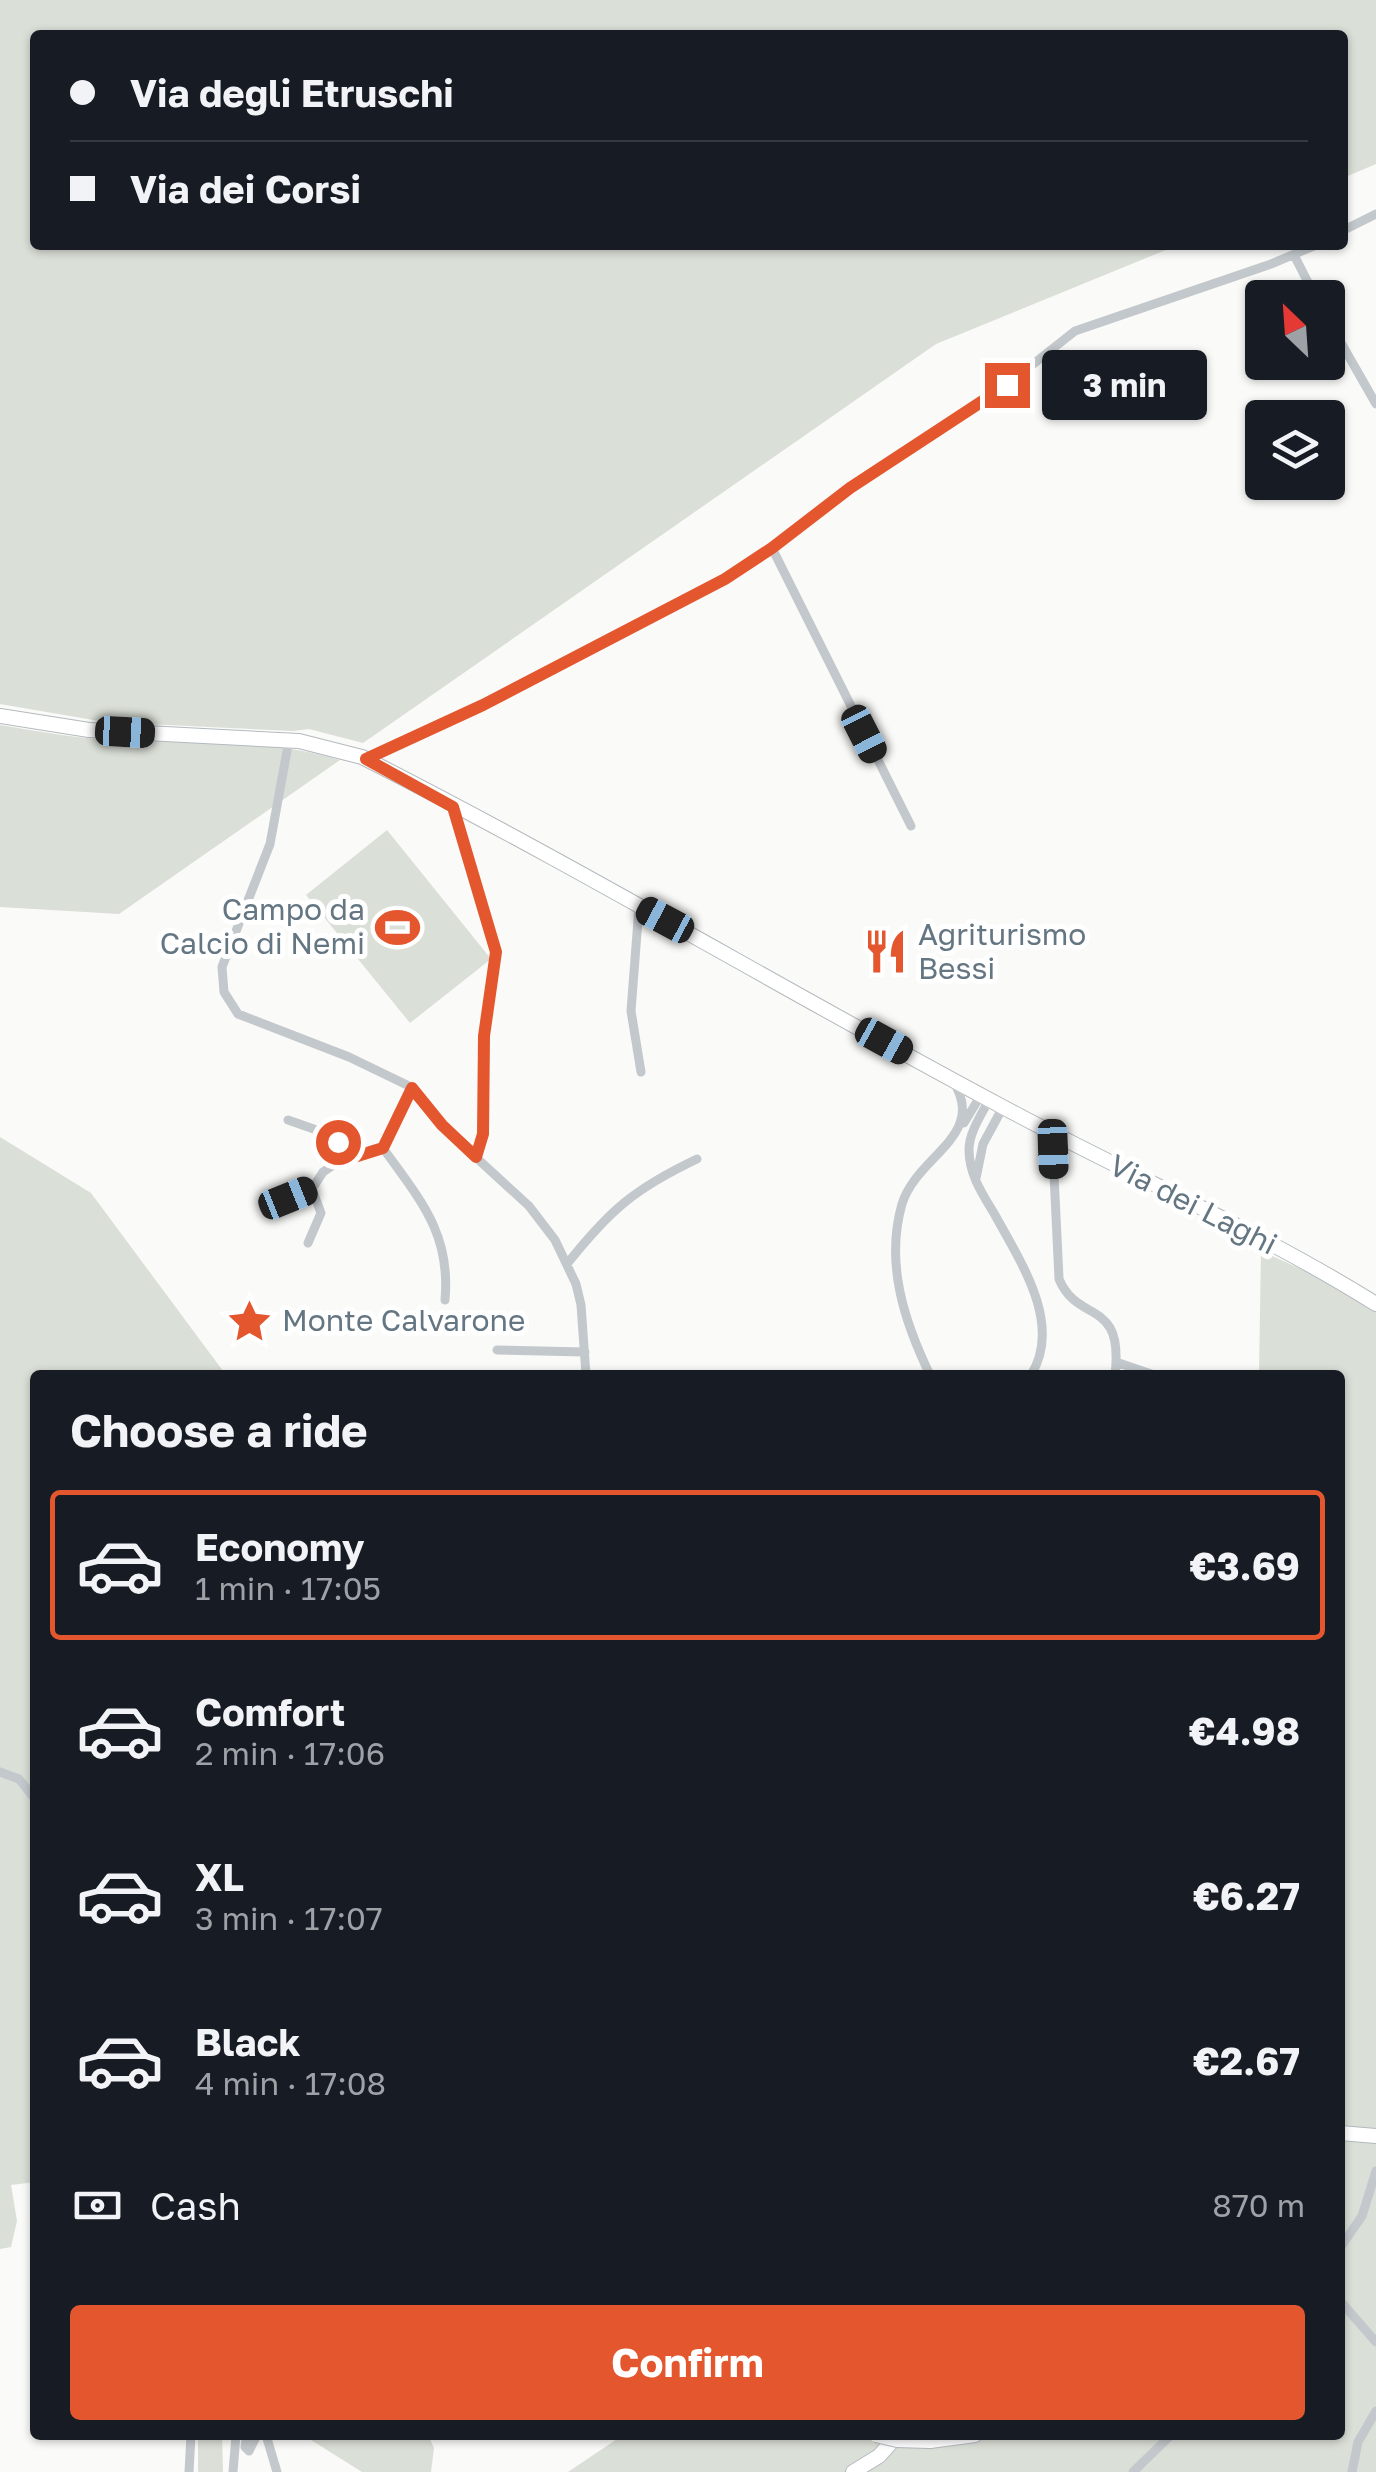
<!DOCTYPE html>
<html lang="en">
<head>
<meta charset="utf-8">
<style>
  body { margin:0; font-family:"Golos Text",sans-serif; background:#20242c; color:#f1f3f6; height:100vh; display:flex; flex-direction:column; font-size:38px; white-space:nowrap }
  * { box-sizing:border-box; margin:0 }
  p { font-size:32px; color:#9ea1a6 }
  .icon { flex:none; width:55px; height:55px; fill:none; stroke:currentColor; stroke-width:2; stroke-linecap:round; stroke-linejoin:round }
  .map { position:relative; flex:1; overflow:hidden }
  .panel { position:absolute; left:30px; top:1370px; width:1315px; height:1070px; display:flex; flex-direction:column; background:#171b24; border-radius:10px; box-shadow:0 2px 8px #0004 }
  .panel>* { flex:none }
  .guide { position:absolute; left:30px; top:30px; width:1318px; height:220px; border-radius:10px; box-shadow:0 2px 8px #0004; display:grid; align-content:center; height:220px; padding:0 40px; background:#171b24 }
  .needle { width:65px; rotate:335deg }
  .buttons { position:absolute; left:1245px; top:280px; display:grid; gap:20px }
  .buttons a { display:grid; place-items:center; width:100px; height:100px; border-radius:10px; background:#171b24; box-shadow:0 2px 8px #0004; font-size:50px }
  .end { position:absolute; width:45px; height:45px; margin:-22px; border:12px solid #e4572e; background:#fff; box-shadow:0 0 0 5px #fff }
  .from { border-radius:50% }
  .bubble { position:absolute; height:70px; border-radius:10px; background:#171b24; box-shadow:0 2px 8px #0004; font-size:32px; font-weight:700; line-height:70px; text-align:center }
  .car { position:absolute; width:30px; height:60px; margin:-30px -15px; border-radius:12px; box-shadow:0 0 8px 2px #0007; background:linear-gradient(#222 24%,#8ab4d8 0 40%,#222 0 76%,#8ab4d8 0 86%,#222 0) }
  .guide b { display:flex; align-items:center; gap:35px; height:95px; font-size:38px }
  .guide b+b { border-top:2px solid #363941 }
  .guide i { width:25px; height:25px; background:#f1f3f6 }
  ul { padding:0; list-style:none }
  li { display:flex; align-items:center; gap:30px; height:150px; margin:0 20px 15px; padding:0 20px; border:5px solid transparent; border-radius:10px }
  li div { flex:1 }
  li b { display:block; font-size:38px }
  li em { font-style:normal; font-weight:700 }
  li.selected { border-color:#e4572e }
  li>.icon { width:90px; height:90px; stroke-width:1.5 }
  h2 { padding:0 40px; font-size:45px; line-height:120px }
  .pay { display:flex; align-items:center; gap:25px; height:110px; padding:0 40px; font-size:38px }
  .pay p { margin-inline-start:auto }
  .cta { display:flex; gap:20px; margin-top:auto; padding:20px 40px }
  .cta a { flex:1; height:115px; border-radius:10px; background:#e4572e; color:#fff; font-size:40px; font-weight:700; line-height:115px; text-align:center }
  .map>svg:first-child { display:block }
  .green { fill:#dadfd7 }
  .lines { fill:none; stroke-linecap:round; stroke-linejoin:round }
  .secondary-casing { stroke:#b3babf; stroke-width:16 }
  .minor { stroke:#c3c8cc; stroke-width:9 }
  .secondary { stroke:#fff; stroke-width:14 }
  .secondary-bridge-casing { stroke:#b3babf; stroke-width:16; stroke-linecap:butt }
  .secondary-bridge { stroke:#fff; stroke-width:14 }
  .route { stroke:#e4572e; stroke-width:12 }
  .labels { text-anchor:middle; stroke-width:10; stroke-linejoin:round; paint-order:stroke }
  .poi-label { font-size:30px; fill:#657683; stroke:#fff; text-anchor:start }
  .street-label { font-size:30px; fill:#657683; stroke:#fff }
</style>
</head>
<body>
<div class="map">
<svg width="1376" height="2472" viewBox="0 0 1376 2472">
  <rect width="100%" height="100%" fill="#fafaf8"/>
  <!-- green -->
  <path class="green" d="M0 0H1376V164L1343 178 1342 35H35V245H1178L936 344 363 743 309 729 293 731 105 722 0 704Z
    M0 725C41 732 82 739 124 741 197 744 269 738 340 760L119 914 0 907Z
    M387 830 491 959 410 1023 306 895Z
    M0 1137 91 1193 226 1375H35V1893L32 1896 35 1904V2182L11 2185 17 2221 11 2247 0 2249Z
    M1261 1251 1314 1275 1376 1312V2472H568L623 2435H1340V1375H1259Z
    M198 2435H222L223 2472H198Z
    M303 2435H428L434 2448 431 2472H362Z"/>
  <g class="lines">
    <defs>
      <path id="secondary" d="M0 716 89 730 299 741 362 757C579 867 787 992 1001 1106 1125 1173 1256 1229 1376 1304
        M1340 2133 1376 2136
        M930 2441 975 2435
        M853 2472 879 2456 898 2435"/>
    </defs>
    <!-- secondary casing -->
    <use href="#secondary" class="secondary-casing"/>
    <!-- minor -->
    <path class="minor" d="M1342 231 1376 214
      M1294 255 1316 298
      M1328 320 1376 404
      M772 548 911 826
      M289 740 270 844 222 967 224 992 238 1014 349 1057 407 1085 446 1130 529 1206 555 1240 576 1284 581 1305 586 1375
      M366 759 483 705 734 574 772 548 850 487 1007 385 1075 331 1271 264 1316 245
      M453 807 496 952 484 1036 483 1134 476 1157
      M639 907 631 1011 641 1072
      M989 1100C981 1115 969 1133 969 1150 969 1175 983 1195 995 1215 1020 1261 1063 1324 1031 1375
      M288 1120 328 1134 351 1158
      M964 1123 981 1095
      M1052 1133 1059 1279C1078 1325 1124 1297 1115 1375
      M383 1148C420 1200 451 1233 445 1300
      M383 1148 412 1088
      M976 1178 983 1144 1003 1107
      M264 1208 312 1189 323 1172 335 1164 383 1148
      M308 1243 321 1213 312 1189
      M567 1264C610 1210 634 1189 697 1159
      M497 1350 585 1352
      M1116 1362 1154 1375
      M930 1375C904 1321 885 1263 902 1204 917 1155 988 1136 953 1081
      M0 1772 19 1779 35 1799
      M1340 2248 1362 2216 1376 2171
      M1342 2303 1376 2342
      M247 2435 245 2447 249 2451 257 2435
      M266 2435 277 2472
      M189 2472 191 2435
      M233 2472 236 2435
      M1133 2472 1171 2435
      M1352 2472 1358 2442 1376 2411"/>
    <!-- secondary -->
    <use href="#secondary" class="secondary"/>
    <defs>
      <path id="secondary-bridge" d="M876 2435 897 2440 930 2441"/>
    </defs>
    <!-- secondary-bridge casing -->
    <use href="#secondary-bridge" class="secondary-bridge-casing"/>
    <!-- secondary-bridge -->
    <use href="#secondary-bridge" class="secondary-bridge"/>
  </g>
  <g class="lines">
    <!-- route -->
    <path class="route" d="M338 1142 351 1158 383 1148 412 1088 442 1125 476 1157 483 1134 484 1036 496 952 453 807 366 759 483 705 725 579 772 548 850 488 1007 385"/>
  </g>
  <!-- icons -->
  <defs>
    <symbol id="stadium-bare" viewBox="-9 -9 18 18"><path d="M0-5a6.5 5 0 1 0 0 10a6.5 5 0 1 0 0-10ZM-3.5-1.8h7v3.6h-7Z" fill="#e4572e" stroke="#fff" stroke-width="2.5" paint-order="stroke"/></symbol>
    <symbol id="restaurant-bare" viewBox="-9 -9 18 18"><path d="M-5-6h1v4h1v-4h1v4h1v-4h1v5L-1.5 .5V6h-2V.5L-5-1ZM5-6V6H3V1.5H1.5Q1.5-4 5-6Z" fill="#e4572e" stroke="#fff" stroke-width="2.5" paint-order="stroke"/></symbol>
    <symbol id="sight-bare" viewBox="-9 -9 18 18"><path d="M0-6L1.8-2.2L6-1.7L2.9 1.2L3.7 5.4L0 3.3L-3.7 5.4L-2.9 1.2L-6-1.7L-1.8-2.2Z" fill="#e4572e" stroke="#fff" stroke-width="2.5" paint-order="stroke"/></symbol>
  </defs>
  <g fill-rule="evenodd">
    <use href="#stadium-bare" x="366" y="896" width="63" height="63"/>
    <use href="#restaurant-bare" x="854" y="920" width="63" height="63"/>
    <use href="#sight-bare" x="218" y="1290" width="63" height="63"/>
  </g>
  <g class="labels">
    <!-- poi labels -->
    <g class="poi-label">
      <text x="365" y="920" text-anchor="end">Campo da<tspan x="365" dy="34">Calcio di Nemi</tspan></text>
      <text x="918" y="945">Agriturismo<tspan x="918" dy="34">Bessi</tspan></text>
      <text x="282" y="1331">Monte Calvarone</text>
    </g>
    <!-- street labels -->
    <g class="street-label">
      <text transform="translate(1193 1205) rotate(27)" y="10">Via dei Laghi</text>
    </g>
  </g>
</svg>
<div class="buttons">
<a><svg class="needle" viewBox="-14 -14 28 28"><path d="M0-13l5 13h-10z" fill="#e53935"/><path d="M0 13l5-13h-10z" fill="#9ea1a6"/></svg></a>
<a><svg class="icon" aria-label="layers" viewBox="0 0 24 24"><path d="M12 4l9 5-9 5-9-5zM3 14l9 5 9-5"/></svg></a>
</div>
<i class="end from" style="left:338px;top:1142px"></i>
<i class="end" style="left:1007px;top:385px"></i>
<div class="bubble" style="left:1042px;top:350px;width:165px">3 min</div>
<i class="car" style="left:125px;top:732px;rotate:93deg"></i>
<i class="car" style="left:864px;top:734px;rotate:153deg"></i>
<i class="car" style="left:665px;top:920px;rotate:298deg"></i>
<i class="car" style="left:884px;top:1041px;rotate:119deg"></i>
<i class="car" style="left:1053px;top:1149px;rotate:178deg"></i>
<i class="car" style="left:288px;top:1198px;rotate:68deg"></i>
<div class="guide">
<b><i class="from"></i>Via degli Etruschi</b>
<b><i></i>Via dei Corsi</b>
</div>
<section class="panel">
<h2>Choose a ride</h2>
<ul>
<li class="selected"><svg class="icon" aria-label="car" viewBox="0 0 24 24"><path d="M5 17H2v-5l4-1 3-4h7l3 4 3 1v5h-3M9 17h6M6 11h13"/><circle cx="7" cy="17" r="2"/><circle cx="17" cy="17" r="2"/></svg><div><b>Economy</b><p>1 min · 17:05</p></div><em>€3.69</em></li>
<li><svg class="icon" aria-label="car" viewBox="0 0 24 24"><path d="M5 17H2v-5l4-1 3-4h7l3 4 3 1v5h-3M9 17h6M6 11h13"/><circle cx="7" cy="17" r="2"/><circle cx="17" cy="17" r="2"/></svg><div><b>Comfort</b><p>2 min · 17:06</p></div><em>€4.98</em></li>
<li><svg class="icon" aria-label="car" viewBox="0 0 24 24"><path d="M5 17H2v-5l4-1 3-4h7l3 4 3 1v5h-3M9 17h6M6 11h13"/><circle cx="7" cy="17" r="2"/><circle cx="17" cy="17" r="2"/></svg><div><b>XL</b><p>3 min · 17:07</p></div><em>€6.27</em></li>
<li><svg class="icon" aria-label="car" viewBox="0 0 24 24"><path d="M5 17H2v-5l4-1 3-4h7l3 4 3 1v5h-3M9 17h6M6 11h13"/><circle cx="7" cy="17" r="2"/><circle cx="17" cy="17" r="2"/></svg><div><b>Black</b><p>4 min · 17:08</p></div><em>€2.67</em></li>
</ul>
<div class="pay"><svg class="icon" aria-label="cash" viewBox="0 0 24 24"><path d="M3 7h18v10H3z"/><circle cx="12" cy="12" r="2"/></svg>Cash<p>870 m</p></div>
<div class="cta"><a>Confirm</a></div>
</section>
</div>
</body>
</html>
